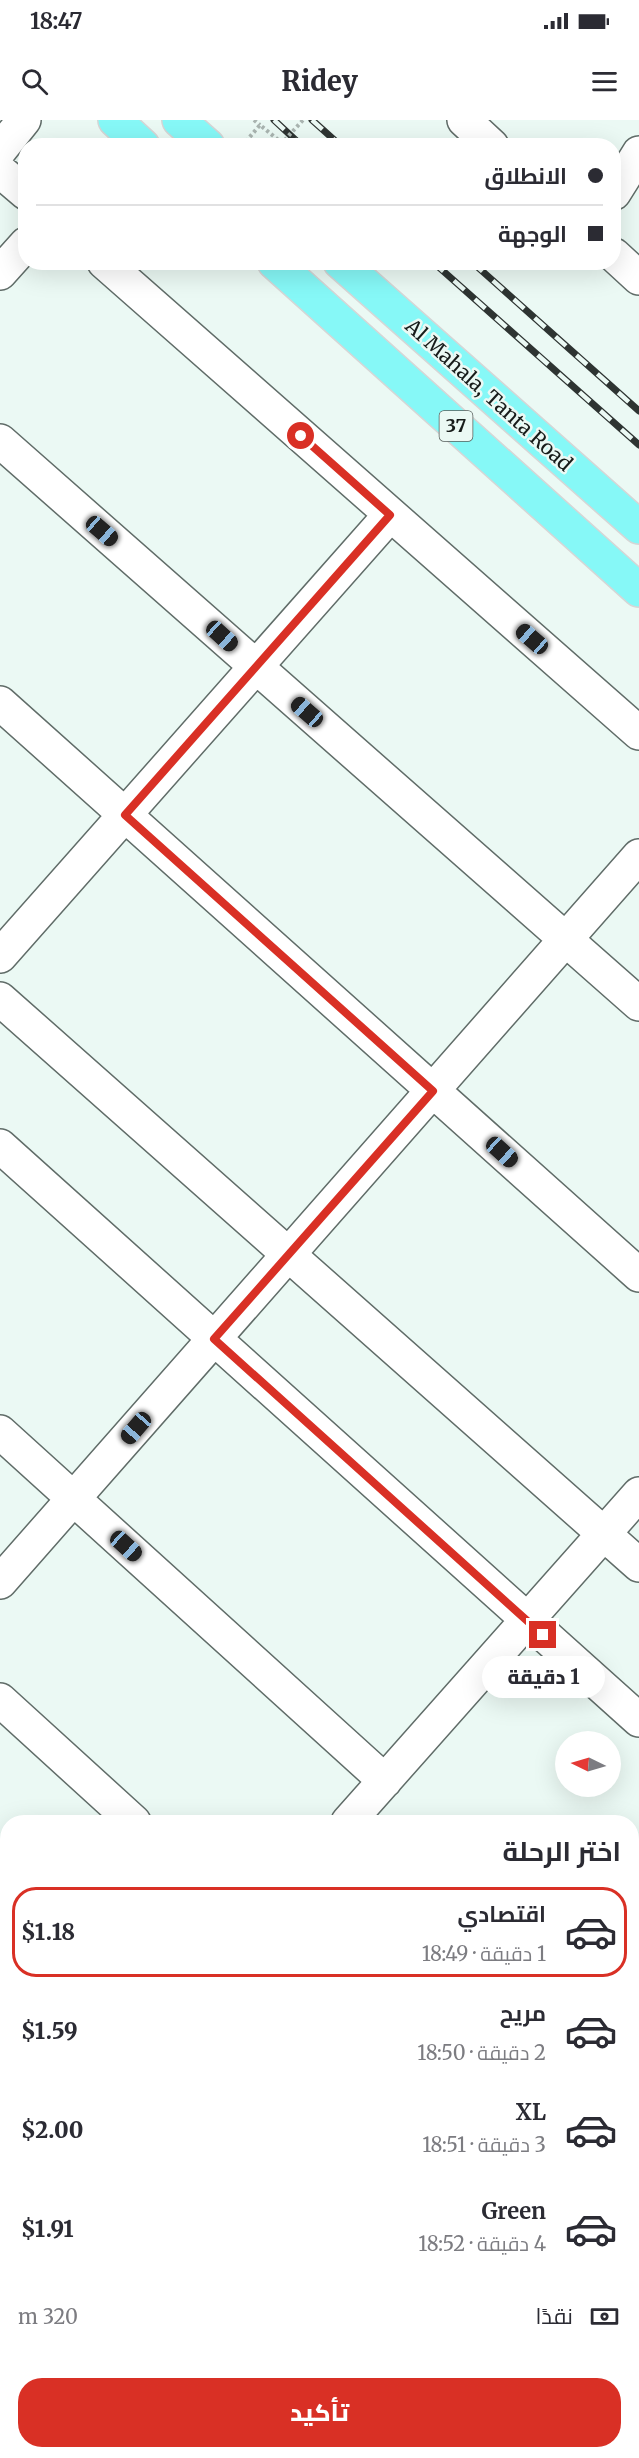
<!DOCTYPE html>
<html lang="ar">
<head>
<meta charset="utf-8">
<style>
  body { margin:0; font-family:Merriweather,Cairo,serif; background:#f7f7f7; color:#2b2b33; direction:rtl; height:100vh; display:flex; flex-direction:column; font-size:22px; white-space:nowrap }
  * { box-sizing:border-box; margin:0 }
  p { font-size:20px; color:#7c7c81 }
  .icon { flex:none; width:33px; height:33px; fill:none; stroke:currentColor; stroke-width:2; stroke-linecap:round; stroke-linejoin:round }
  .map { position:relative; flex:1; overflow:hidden; direction:ltr }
  .panel { position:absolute; left:0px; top:1695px; width:639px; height:644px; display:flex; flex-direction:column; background:#fff; border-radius:24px 24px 0 0; box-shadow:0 6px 24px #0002; direction:rtl }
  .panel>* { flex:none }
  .top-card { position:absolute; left:18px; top:18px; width:603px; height:132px; border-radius:24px; box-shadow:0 6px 24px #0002; direction:rtl; display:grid; align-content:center; height:132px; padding:0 18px; background:#fff }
  .needle { width:39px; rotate:275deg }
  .fabs { position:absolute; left:555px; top:1611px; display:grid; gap:12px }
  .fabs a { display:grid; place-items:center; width:66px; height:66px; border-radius:50%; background:#fff; box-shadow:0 6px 24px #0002; font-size:30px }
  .end { position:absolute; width:27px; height:27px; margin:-14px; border:8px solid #d93025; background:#fff; box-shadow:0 0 0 3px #fff }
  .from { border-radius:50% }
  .bubble { position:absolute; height:42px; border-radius:21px; background:#fff; box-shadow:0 6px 24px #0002; font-size:20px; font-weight:800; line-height:42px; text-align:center; direction:rtl }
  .car { position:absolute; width:18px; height:36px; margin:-18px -9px; border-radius:8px; box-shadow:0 0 4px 2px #0007; background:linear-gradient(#222 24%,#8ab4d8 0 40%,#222 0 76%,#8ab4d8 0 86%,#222 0) }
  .top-card b { display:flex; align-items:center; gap:21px; height:57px; font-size:22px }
  .top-card b+b { border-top:2px solid #e1e1e2 }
  .top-card i { width:15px; height:15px; background:#2b2b33 }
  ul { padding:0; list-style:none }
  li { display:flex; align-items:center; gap:18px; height:90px; margin:0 12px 9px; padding:0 6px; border:3px solid transparent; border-radius:24px }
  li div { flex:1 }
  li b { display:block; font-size:22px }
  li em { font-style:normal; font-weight:800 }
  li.selected { border-color:#d93025 }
  li>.icon { width:54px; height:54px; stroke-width:1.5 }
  h2 { padding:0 18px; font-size:27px; line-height:72px }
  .pay { display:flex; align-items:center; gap:15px; height:66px; padding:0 18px; font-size:22px }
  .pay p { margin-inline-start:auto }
  .cta { display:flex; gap:12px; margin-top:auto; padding:12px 18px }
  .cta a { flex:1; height:69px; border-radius:24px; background:#d93025; color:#fff; font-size:24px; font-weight:800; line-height:69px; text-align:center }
  .status { display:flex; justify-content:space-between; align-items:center; height:42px; padding:0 30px; background:#fff; direction:ltr }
  .status svg { height:16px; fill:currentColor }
  header { display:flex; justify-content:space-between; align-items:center; height:78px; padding:0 18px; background:#fff; font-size:27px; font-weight:800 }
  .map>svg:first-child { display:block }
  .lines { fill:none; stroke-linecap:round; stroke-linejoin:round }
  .minor-casing { stroke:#606c68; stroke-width:36 }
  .major-casing { stroke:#d5d6d6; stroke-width:36 }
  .path { stroke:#a9b4b0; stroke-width:4; stroke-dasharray:3 3; stroke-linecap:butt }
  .minor { stroke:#fff; stroke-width:33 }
  .major { stroke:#86f8f7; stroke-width:33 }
  .rail-casing { stroke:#2e3432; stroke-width:7 }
  .rail { stroke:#ebf9f4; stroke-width:4.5; stroke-dasharray:14; stroke-linecap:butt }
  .path-bridge { stroke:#a9b4b0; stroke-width:4; stroke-dasharray:3 3; stroke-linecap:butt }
  .route { stroke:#d93025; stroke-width:8 }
  .labels { text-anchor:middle; stroke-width:5; stroke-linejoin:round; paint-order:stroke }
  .shield { fill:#ebf9f4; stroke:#575e5b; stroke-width:1.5 }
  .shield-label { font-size:18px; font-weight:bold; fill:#171c1a }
  .street-label { font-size:20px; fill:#171c1a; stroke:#ebf9f4 }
</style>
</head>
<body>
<div class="status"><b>18:47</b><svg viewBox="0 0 49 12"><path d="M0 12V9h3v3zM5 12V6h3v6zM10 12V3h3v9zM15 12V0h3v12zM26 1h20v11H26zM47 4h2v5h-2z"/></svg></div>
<header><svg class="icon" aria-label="menu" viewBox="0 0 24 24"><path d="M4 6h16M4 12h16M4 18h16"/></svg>Ridey<svg class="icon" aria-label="search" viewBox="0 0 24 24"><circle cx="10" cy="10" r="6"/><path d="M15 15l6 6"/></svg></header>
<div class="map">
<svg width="639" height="2338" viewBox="0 0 639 2338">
  <rect width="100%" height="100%" fill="#ebf9f4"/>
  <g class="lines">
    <defs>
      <path id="minor" d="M464 0 492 26
        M0 30 24 0
        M0 51 26 73
        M614 73 639 33
        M614 135 639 158
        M104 142 639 613
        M0 153 26 124
        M0 321 639 884
        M0 583 639 1155
        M0 836 390 395
        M0 879 639 1445
        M0 1026 639 1600
        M0 1312 385 1661
        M0 1462 639 736
        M0 1580 134 1702
        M348 1702 639 1374
        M632 1747 639 1739
        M0 1857 8 1864
        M632 1872 639 1878
        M0 1921 8 1928
        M0 2073 8 2077
        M632 2145 639 2152
        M0 2216 8 2219
        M463 2331 471 2338
        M533 2331 541 2338
        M84 2338 87 2331
        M216 2338 219 2331
        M344 2338 346 2331"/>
      <path id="major" d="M115 0 143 26
        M179 0 208 26
        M274 142 639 470
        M340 142 639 407"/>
    </defs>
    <!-- minor casing -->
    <use href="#minor" class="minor-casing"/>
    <!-- major casing -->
    <use href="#major" class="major-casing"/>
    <!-- path -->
    <path class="path" d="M254 0 260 5"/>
    <!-- minor -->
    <use href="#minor" class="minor"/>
    <!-- major -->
    <use href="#major" class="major"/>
    <defs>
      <path id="rail" d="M274 0 302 26
        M312 0 341 26
        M433 142 639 325
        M472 142 639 291"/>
    </defs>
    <!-- rail casing -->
    <use href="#rail" class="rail-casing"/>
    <!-- rail -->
    <use href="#rail" class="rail"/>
    <!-- path-bridge -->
    <path class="path-bridge" d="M242 26 260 5 282 23 303 0"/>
  </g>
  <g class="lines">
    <!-- route -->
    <path class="route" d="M301 316 390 395 125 695 433 971 214 1219 543 1515"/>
  </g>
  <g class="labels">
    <!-- shield labels -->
    <rect class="shield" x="439.5" y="291" width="33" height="30" rx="4.5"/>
    <g class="shield-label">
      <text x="456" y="312">37</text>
    </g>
    <!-- street labels -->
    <g class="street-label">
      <text transform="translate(489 275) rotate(42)" y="7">Al Mahala, Tanta Road</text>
    </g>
  </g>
</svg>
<div class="fabs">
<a><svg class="needle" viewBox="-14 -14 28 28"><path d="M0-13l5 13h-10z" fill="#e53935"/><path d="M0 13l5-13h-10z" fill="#7c7c81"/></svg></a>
</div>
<i class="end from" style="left:301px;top:316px"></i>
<i class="end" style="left:543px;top:1515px"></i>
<div class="bubble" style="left:482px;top:1536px;width:123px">1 دقيقة</div>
<i class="car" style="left:102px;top:411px;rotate:131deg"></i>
<i class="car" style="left:222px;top:516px;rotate:132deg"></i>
<i class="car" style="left:532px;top:519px;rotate:311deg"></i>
<i class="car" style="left:307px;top:592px;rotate:311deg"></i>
<i class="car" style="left:502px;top:1032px;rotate:132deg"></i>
<i class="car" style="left:136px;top:1308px;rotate:221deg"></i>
<i class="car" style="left:126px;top:1426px;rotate:132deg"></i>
<div class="top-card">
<b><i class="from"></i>الانطلاق</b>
<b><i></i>الوجهة</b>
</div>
<section class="panel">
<h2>اختر الرحلة</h2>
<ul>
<li class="selected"><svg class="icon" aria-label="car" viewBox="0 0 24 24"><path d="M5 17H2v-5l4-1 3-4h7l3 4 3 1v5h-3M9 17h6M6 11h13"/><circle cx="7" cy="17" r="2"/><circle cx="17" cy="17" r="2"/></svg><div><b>اقتصادي</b><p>1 دقيقة · 18:49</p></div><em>$1.18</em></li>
<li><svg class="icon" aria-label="car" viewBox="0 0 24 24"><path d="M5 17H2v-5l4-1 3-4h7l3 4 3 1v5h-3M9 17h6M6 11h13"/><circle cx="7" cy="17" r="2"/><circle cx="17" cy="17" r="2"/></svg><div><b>مريح</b><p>2 دقيقة · 18:50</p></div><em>$1.59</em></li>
<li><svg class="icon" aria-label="car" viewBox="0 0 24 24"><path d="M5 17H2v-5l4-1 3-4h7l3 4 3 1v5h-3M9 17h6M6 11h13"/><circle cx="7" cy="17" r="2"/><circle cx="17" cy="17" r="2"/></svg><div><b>XL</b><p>3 دقيقة · 18:51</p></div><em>$2.00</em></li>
<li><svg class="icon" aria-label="car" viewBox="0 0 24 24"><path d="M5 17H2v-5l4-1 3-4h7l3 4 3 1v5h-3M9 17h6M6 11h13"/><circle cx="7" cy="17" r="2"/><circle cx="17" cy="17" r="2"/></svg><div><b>Green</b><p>4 دقيقة · 18:52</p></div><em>$1.91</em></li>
</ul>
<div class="pay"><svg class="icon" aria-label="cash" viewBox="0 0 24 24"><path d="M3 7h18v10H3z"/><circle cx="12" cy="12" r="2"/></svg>نقدًا<p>320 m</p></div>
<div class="cta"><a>تأكيد</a></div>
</section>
</div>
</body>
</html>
